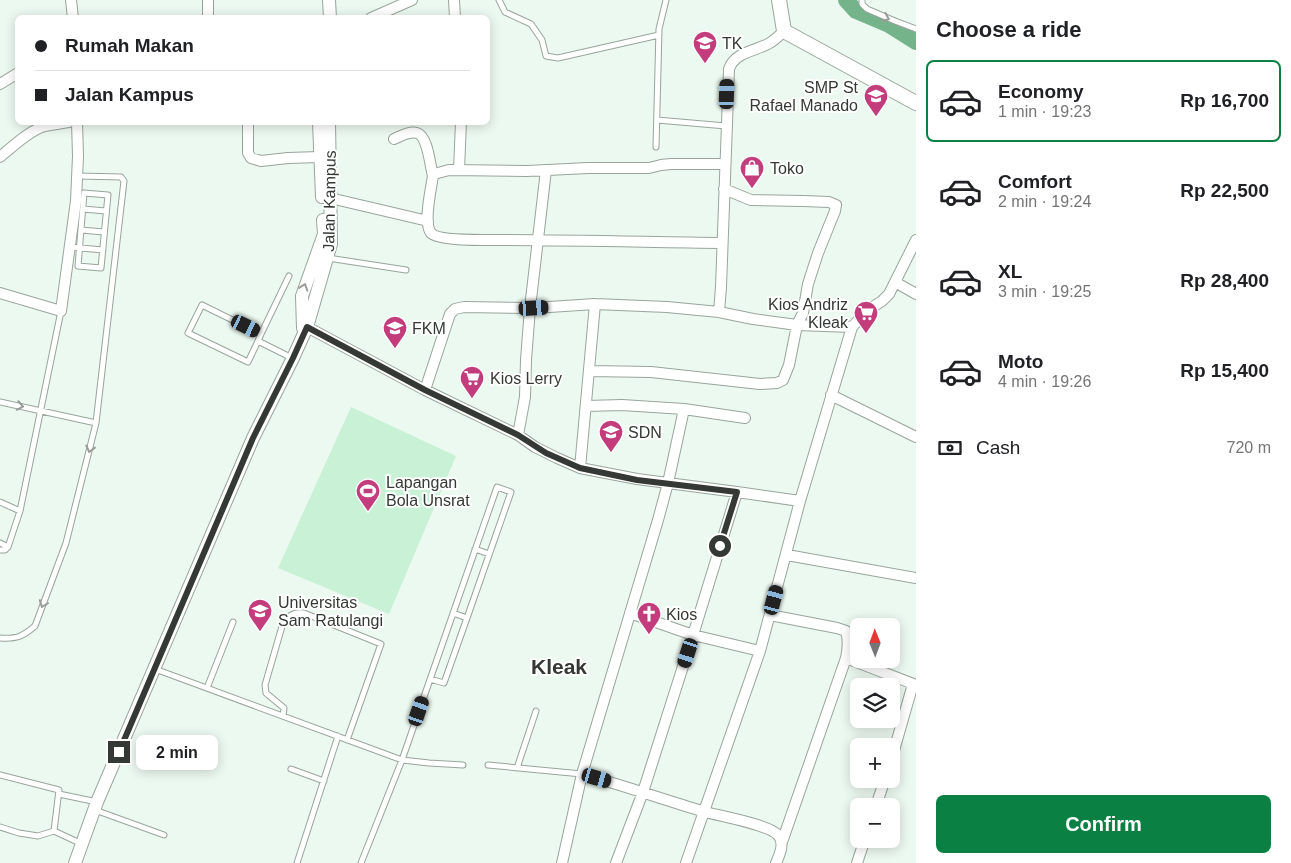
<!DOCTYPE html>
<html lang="en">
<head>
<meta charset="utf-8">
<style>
  body { margin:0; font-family:Helvetica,sans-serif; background:#f2f2f2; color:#202124; height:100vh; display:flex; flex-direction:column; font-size:19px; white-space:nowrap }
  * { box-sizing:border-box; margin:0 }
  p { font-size:16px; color:#757577 }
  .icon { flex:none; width:28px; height:28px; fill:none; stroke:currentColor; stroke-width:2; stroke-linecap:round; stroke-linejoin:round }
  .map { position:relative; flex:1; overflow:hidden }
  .details { display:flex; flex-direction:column; background:#fff; width:375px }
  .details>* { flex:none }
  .banner { position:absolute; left:15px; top:15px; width:475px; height:110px; border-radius:8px; box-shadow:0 2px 12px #0003; display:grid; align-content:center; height:110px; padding:0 20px; background:#fff }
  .needle { width:32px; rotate:359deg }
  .controls { position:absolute; left:850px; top:618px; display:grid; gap:10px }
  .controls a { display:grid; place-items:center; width:50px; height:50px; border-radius:8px; background:#fff; box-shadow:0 2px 12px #0003; font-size:25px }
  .end { position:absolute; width:22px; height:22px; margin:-11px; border:6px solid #343935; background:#fff; box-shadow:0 0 0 2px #fff }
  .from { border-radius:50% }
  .bubble { position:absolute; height:35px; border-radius:8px; background:#fff; box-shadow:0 2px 12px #0003; font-size:16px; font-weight:700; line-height:35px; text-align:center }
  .car { position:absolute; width:15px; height:30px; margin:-15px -8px; border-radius:6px; box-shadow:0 0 4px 1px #0007; background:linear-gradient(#222 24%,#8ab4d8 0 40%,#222 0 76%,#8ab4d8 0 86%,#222 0) }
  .banner b { display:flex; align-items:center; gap:18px; height:48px; font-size:19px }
  .banner b+b { border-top:1px solid #e0e0e0 }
  .banner i { width:12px; height:12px; background:#202124 }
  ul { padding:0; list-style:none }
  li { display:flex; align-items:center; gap:15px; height:82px; margin:0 10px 8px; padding:0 10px; border:2px solid transparent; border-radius:8px }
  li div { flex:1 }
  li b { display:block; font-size:19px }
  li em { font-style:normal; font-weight:700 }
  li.selected { border-color:#0b8043 }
  li>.icon { width:45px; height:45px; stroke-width:1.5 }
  h2 { padding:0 20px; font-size:22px; line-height:60px }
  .pay { display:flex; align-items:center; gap:12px; height:55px; padding:0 20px; font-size:19px }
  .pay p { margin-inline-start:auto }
  .primary-button { display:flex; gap:10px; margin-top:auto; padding:10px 20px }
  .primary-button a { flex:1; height:58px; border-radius:8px; background:#0b8043; color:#fff; font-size:20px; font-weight:700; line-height:58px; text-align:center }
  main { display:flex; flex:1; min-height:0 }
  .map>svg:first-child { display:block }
  .green { fill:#c9f1d6 }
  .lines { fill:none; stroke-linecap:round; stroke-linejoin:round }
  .river { stroke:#75b38b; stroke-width:16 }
  .service-casing { stroke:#99a59c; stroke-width:7 }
  .minor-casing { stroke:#99a59c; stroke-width:12 }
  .tertiary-casing { stroke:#99a59c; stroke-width:14 }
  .secondary-casing { stroke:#99a59c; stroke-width:16 }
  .service { stroke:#fff; stroke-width:5 }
  .minor { stroke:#fff; stroke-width:10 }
  .tertiary { stroke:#fff; stroke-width:12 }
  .secondary { stroke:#fff; stroke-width:14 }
  .oneway { stroke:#9a9c9a }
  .route { stroke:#343935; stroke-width:6 }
  .labels { text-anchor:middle; stroke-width:4; stroke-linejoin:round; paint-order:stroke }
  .poi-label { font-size:16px; fill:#343935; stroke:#fff; text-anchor:start }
  .street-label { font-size:16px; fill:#343935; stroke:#fff }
  .district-label { font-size:21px; font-weight:bold; fill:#343935; stroke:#fff }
</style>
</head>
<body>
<main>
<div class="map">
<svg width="916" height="863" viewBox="0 0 916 863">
  <rect width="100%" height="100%" fill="#ecf9f0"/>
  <!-- green -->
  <path class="green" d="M351 407 456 456 389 614 278 568Z"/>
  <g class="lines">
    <!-- river -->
    <path class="river" d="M846 0 856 11 889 25 916 42"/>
    <defs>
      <path id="service" d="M499 0 505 12 531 24 542 40 546 56 558 58 659 35
        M862 0V4L867 9 895 21 916 29
        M657 120 726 126
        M656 147 659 29 666 0
        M78 176 121 177 124 181 96 423
        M84 193 108 195 101 268 78 266Z
        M83 209 106 211
        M81 230 104 232
        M70 247 103 250
        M328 258 406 270
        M261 334 289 276
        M258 341 248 362 188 333 202 305 261 334 258 341 292 358
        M0 402 96 423 66 543 35 626C22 637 17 639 0 638
        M0 502 20 511
        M0 543 8 547
        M475 549 489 554
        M0 550H5L8 547 20 511 61 311
        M155 669 402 760 429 763 463 765
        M430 679 444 683 467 618
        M207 688 233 622
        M283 716 284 708 266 693 265 685 283 623C289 615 293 612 304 613L381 644 347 740
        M488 765 582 774
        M517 768 536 711
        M291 769 324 781
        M0 775 59 790 54 831 82 844
        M59 794 97 802
        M95 810 164 835
        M0 827 19 833 38 836 54 831
        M297 863 338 736
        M361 863 402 760 497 487 511 492 467 618 453 613"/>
      <path id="minor" d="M71 0 73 18
        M208 0V18
        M454 0 455 18
        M371 18 412 0
        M784 31C779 36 774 41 768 44 754 51 734 53 729 69L721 287 719 312 753 319 797 325 852 327
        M0 84 18 73
        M248 122V153L251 158 261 161 288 158 320 157
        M394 139C401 136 409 131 417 133 428 136 430 166 433 176
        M0 157C12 147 30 130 45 126 53 124 61 124 69 122
        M459 170 461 122
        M330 198 428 221
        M722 243C643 242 563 240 483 240 473 240 437 240 431 233 423 223 431 189 433 176L434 174 449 170 527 171 588 168H649L661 165 671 164H725
        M895 282 916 294
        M0 293 61 311 76 201 78 156 77 122
        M307 327 425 390 518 435 535 447 557 458 580 468 637 479 737 492 800 501
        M589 371 651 372 760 384 777 383 783 380 789 365 797 325 803 313 808 284 818 253 835 211 836 205 829 202 804 201 751 200 724 189
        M425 390 450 314 455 309 464 307 534 308 595 304 667 307 719 312
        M831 395 916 437
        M586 406 622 405 684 409 745 418
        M518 435 525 397 526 360 530 308 546 170
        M580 468 595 304
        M787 555 916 578
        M630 613 693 635 760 651
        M770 615 837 628 846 631C849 641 848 649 846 658L782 842
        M846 658 916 685
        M891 761 913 684
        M582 774C622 785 662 799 702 811 718 816 768 824 778 835 785 843 780 854 776 863
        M876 806 885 779
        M562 863 582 774 658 520 668 483 684 409
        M616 863 643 792 693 635 737 492
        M686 863 760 651 800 501 852 327 868 310 882 301 889 294 916 240
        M857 863 865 839"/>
      <path id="tertiary" d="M329 0 330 18
        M319 122 322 197
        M303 328 302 296 324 234 323 220
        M75 863 97 802 253 438 293 358 307 327 331 244 329 122"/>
      <path id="secondary" d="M779 0 784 31 916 103"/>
    </defs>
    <!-- service casing -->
    <use href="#service" class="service-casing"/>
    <!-- minor casing -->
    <use href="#minor" class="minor-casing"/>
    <!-- tertiary casing -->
    <use href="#tertiary" class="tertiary-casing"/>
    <!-- secondary casing -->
    <use href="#secondary" class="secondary-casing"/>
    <!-- service -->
    <use href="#service" class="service"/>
    <!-- minor -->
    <use href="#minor" class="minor"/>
    <!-- tertiary -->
    <use href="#tertiary" class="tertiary"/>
    <!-- secondary -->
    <use href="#secondary" class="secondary"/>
  </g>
  <!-- one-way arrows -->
  <defs><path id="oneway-chevron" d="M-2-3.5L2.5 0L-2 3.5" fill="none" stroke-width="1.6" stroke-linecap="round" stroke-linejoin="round" transform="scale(1.25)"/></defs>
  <g class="oneway">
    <use href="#oneway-chevron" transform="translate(886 18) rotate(23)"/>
    <use href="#oneway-chevron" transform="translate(304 287) rotate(-71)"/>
    <use href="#oneway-chevron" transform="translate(20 406) rotate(11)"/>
    <use href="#oneway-chevron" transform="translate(90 449) rotate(104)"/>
    <use href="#oneway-chevron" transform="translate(43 604) rotate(111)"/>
  </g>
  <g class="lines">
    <!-- route -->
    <path class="route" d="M119 752 253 438 293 358 307 327 425 390 518 435 546 453 580 468 637 480 737 492 720 546"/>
  </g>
  <!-- icons -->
  <defs>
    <symbol id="school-pin" viewBox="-11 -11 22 30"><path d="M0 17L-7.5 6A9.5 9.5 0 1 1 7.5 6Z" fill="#c33d7d" stroke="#fff"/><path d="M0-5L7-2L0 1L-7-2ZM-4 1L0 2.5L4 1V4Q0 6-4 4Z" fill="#fff"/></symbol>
    <symbol id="shop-pin" viewBox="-11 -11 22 30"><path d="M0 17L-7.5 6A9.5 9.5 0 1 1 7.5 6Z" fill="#c33d7d" stroke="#fff"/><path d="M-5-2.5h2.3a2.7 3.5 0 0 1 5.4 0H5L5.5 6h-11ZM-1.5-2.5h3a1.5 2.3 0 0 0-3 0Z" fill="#fff"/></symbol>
    <symbol id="supermarket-pin" viewBox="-11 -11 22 30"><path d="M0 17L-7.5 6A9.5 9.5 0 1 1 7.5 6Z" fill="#c33d7d" stroke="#fff"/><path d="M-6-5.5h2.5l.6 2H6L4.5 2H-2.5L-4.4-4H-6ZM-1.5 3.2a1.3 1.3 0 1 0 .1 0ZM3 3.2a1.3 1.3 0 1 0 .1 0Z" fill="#fff"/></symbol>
    <symbol id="university-pin" viewBox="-11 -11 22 30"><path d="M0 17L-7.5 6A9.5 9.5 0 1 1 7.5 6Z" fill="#c33d7d" stroke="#fff"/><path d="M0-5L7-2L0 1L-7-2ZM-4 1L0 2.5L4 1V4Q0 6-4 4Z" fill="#fff"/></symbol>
    <symbol id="stadium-pin" viewBox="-11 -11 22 30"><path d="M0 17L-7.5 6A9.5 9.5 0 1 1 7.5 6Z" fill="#c33d7d" stroke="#fff"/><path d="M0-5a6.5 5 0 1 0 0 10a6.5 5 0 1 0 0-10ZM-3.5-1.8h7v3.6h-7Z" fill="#fff"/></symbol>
    <symbol id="church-pin" viewBox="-11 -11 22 30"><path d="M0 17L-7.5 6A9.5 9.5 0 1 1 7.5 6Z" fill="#c33d7d" stroke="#fff"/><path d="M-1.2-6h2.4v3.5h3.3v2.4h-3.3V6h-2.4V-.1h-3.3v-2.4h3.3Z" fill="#fff"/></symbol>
  </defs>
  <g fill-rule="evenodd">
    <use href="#school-pin" x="691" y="29" width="28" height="38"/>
    <use href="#school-pin" x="862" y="82" width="28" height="38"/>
    <use href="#shop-pin" x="738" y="154" width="28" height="38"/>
    <use href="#supermarket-pin" x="852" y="299" width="28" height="38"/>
    <use href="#university-pin" x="381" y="314" width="28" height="38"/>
    <use href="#supermarket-pin" x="458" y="364" width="28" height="38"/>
    <use href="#school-pin" x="597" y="418" width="28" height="38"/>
    <use href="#stadium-pin" x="354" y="477" width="28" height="38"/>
    <use href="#university-pin" x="246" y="597" width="28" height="38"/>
    <use href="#church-pin" x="635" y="600" width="28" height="38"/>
  </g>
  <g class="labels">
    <!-- poi labels -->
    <g class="poi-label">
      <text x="722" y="49">TK</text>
      <text x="858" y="93" text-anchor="end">SMP St<tspan x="858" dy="18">Rafael Manado</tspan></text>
      <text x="770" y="174">Toko</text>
      <text x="848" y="310" text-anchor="end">Kios Andriz<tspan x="848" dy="18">Kleak</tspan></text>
      <text x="412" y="334">FKM</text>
      <text x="490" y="384">Kios Lerry</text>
      <text x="628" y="438">SDN</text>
      <text x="386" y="488">Lapangan<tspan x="386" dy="18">Bola Unsrat</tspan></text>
      <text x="278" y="608">Universitas<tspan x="278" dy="18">Sam Ratulangi</tspan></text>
      <text x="666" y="620">Kios</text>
    </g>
    <!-- street labels -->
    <g class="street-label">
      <text transform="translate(329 201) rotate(-89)" y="6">Jalan Kampus</text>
    </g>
    <!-- district labels -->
    <g class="district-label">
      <text x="559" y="674">Kleak</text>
    </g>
  </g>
</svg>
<div class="controls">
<a><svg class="needle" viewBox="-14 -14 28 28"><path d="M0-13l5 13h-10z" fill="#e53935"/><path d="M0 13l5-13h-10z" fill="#757577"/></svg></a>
<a><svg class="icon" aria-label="layers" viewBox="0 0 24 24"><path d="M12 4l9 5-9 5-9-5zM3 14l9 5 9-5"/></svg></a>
<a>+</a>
<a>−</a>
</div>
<i class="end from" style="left:720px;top:546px"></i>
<i class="end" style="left:119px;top:752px"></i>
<div class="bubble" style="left:136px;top:735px;width:82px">2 min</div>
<i class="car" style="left:727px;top:94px;rotate:2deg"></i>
<i class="car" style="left:534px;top:308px;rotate:87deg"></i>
<i class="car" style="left:246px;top:326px;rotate:116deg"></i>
<i class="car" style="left:774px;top:600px;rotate:15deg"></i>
<i class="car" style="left:688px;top:653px;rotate:198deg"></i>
<i class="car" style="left:419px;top:711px;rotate:19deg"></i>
<i class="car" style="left:597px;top:778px;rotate:106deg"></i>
<div class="banner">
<b><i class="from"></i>Rumah Makan</b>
<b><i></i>Jalan Kampus</b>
</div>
</div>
<section class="details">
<h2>Choose a ride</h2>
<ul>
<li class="selected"><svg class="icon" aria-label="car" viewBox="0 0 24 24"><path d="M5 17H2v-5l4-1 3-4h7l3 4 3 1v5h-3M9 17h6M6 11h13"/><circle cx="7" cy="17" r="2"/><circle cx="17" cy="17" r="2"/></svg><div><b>Economy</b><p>1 min · 19:23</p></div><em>Rp 16,700</em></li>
<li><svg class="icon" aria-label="car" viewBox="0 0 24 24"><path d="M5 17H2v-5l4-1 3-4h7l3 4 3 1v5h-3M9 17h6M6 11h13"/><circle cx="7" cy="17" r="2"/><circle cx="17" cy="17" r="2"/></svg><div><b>Comfort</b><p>2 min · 19:24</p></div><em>Rp 22,500</em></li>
<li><svg class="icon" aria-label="car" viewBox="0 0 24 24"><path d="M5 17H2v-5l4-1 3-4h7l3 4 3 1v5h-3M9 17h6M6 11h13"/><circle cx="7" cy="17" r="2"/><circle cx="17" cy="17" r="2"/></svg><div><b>XL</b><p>3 min · 19:25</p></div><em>Rp 28,400</em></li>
<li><svg class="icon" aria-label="car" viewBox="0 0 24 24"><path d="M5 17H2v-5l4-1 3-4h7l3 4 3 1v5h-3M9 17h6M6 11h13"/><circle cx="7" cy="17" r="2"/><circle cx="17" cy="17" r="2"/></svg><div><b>Moto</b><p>4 min · 19:26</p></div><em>Rp 15,400</em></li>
</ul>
<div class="pay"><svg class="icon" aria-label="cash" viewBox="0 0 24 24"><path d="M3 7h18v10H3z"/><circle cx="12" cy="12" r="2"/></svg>Cash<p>720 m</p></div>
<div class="primary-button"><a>Confirm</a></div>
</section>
</main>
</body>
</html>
